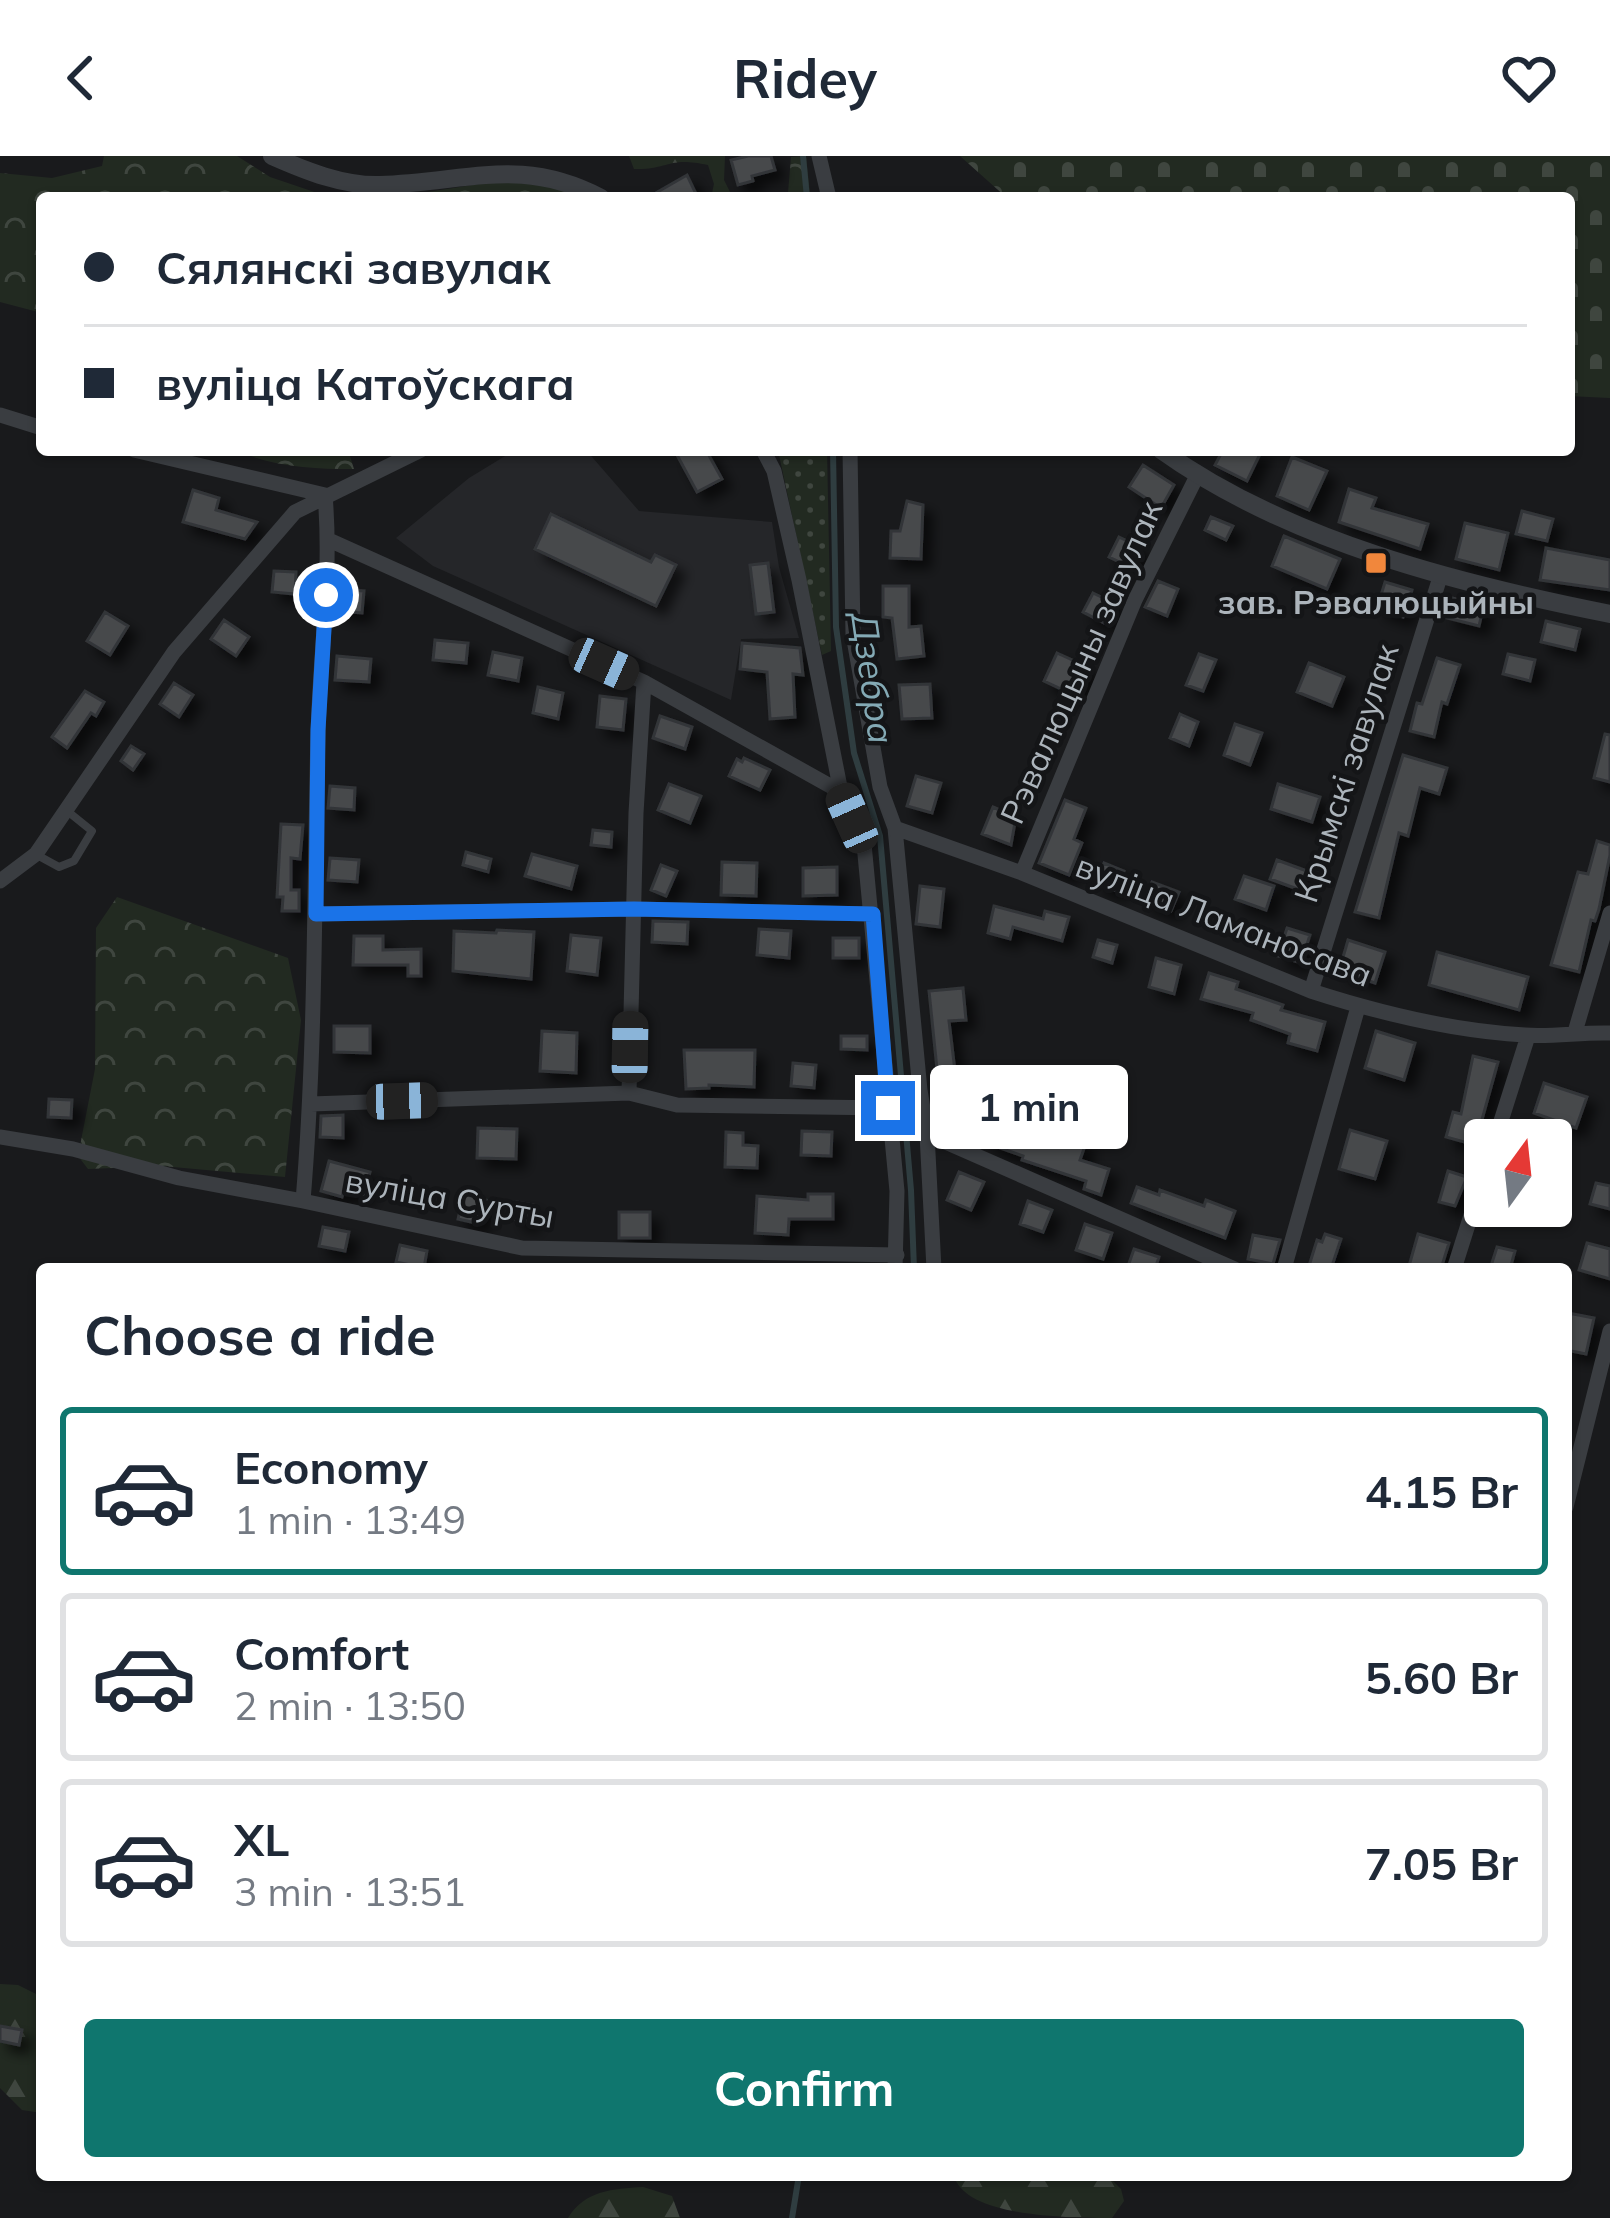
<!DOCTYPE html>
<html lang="en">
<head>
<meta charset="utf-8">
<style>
  body { margin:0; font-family:Mulish,sans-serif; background:#f6f6f7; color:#1f2937; height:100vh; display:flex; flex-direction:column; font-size:45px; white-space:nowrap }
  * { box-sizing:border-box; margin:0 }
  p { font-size:39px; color:#747a83 }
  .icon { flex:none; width:66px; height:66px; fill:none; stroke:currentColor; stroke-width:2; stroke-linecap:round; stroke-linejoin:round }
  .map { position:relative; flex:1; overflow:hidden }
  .details { position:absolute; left:36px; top:1107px; width:1536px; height:918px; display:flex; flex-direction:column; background:#fff; border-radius:12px; box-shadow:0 3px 9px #0004 }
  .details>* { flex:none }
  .hud { position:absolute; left:36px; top:36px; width:1539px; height:264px; border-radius:12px; box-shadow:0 3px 9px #0004; display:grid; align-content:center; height:264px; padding:0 48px; background:#fff }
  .needle { width:78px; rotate:15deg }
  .controls { position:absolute; left:1464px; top:963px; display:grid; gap:24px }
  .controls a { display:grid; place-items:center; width:108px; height:108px; border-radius:12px; background:#fff; box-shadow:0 3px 9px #0004; font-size:60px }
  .end { position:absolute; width:54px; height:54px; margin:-27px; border:15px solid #1a73e8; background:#fff; box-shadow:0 0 0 6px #fff }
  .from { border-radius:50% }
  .bubble { position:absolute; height:84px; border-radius:12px; background:#fff; box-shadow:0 3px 9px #0004; font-size:39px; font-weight:700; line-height:84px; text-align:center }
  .car { position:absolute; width:36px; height:72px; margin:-36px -18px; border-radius:15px; box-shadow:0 0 9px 3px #0007; background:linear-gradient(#222 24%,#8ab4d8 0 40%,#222 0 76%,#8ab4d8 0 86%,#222 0) }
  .hud b { display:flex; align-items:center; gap:42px; height:114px; font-size:45px }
  .hud b+b { border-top:3px solid #e0e1e3 }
  .hud i { width:30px; height:30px; background:#1f2937 }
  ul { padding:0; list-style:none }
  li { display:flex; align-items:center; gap:36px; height:168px; margin:0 24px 18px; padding:0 24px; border:6px solid #e0e1e3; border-radius:12px }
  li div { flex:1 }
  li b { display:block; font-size:45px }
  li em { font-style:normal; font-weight:700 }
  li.on { border-color:#0f766e }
  li>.icon { width:108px; height:108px; stroke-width:1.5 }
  h2 { padding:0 48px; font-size:54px; line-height:144px }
  .button { display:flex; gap:24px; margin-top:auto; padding:24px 48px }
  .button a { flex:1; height:138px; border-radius:12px; background:#0f766e; color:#fff; font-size:48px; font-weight:700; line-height:138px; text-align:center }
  header { display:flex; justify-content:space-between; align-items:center; height:156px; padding:0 48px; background:#fff; font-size:54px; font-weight:700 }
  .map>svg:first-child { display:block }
  .built { fill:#252629 }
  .grass { fill:url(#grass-dots) }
  .forest { fill:url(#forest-firs) }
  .cemetery { fill:url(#cemetery-stones) }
  .park { fill:url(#park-crowns) }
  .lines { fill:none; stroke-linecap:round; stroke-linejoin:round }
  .stream { stroke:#2f3d40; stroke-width:6 }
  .building { fill:#46484c; stroke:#333438; stroke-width:3; filter:url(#shadow) }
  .service { stroke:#3a3d41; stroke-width:8 }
  .minor { stroke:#3a3d41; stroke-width:15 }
  .tertiary { stroke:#3a3d41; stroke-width:18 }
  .route { stroke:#1a73e8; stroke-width:15 }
  .poi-dot { fill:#f1873c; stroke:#141517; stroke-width:4.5 }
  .labels { text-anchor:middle; stroke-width:9; stroke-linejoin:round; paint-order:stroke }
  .poi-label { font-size:33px; font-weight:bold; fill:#acb4bb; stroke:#141517 }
  .street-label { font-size:33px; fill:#acb4bb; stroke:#141517 }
  .water-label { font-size:36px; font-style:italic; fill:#84aab5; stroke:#141517 }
</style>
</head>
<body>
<header><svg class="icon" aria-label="back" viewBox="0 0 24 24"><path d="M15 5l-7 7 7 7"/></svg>Ridey<svg class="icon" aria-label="heart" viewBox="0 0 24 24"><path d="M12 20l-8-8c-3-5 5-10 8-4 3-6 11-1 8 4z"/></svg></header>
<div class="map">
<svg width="1610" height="2062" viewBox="0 0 1610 2062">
  <defs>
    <pattern id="grass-dots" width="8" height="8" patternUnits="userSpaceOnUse" patternTransform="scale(3)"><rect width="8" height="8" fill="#222a21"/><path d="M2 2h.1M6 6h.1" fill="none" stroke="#3f463f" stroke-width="1.8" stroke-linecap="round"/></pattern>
    <pattern id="forest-firs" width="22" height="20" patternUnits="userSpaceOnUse" patternTransform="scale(3)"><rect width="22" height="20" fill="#222a21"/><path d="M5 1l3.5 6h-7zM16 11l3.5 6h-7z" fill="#3f463f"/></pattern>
    <pattern id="cemetery-stones" width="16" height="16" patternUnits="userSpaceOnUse" patternTransform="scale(3)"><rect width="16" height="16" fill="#222a21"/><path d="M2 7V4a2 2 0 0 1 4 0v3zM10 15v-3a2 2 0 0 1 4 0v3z" fill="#3f463f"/></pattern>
    <pattern id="park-crowns" width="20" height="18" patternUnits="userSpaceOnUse" patternTransform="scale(3)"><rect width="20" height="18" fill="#222a21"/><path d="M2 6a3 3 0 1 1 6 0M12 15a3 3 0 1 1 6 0" fill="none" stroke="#3f463f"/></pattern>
    <filter id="shadow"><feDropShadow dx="9" dy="9" stdDeviation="6" flood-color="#0009"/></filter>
  </defs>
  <rect width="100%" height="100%" fill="#191a1c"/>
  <!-- built -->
  <path class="built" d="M515 294H586L639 355 772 366 779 411 799 482 741 483 731 544 433 410 396 382 469 322Z"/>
  <!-- grass -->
  <path class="grass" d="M778 294H827L831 495 822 499Z"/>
  <!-- forest -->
  <path class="forest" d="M629 0H725L724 24 733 42H711L714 28 708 9C668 0 668 14 634 13Z
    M0 1828 18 1829 42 1841V1957L22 1954 0 1932Z
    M1107 2019 1121 2033 1124 2045 1112 2062C1073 2062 966 2062 954 2020Z
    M643 2031 672 2040 680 2062H568C585 2034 613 2033 643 2031Z"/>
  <!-- cemetery -->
  <path class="cemetery" d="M960 0H1610V242L1569 240V42H1007Z"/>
  <!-- park -->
  <path class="park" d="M104 0H237L270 21 332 42H42V157L0 146V17L52 22 102 10Z
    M806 0 810 38 791 42 788 37 791 1Z
    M504 24C528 24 556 25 576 42H390Z
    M235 294H348L354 313C311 313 274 311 235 294Z
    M117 741 288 802 301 864 285 1021 162 1010 88 1013 78 1000 95 913 96 772Z"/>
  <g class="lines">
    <!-- stream -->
    <path class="stream" d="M803 0 807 42
      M833 294 836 471 854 597 880 680 911 1034 914 1113
      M792 2062 799 2019"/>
  </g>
  <!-- building -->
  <path class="building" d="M748 0H771L775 14 752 20 753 25 738 29 731 4Z
    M687 19 698 42H647Z
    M686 294H706L722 323 697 336 677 299Z
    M1223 294H1262L1247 325 1215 309Z
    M1292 301 1327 315 1309 354 1277 340Z
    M1143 309 1174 329 1161 352 1129 331Z
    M1349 333 1376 342 1372 352 1428 368 1420 393 1339 366Z
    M193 334 219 342 216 354 257 366 245 383 183 366Z
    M907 345 923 349 921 403 890 402 891 375H900Z
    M1522 355 1553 363 1547 385 1516 378Z
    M551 358 651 406 655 399 676 409 656 450 535 393Z
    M1211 361 1233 370 1226 384 1205 374Z
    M1465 367 1508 377 1499 414 1456 403Z
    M1284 380 1340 403 1327 433 1272 410Z
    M1119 381 1142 392 1132 412 1109 401Z
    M1546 392 1610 404V434L1540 424Z
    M768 407 774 456 756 458 750 409Z
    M274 415 296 416 295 438 272 436Z
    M1158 425 1178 433 1167 460 1145 451Z
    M1385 426 1412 434 1403 461 1377 452Z
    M883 430H909V471L921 470 924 500 897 503 892 462 883 461Z
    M338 433 364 435 362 457 337 455Z
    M1093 437 1116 448 1106 468 1083 456Z
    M1452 442 1484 449 1479 470 1447 462Z
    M105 456 128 470 110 499 87 485Z
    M224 464 249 481 236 500 211 483Z
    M1546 465 1580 473 1575 494 1541 486Z
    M435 484 468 487 466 507 433 504Z
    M742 487 800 492 803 519 793 518 795 561 770 563 767 516 740 513Z
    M493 496 522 502 518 525 488 519Z
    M1057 497 1090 512 1076 540 1044 525Z
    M1199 498 1216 504 1203 535 1186 529Z
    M1508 498 1535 504 1530 525 1503 518Z
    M337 500 371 503 369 526 335 524Z
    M1437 502 1460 509 1447 548 1442 546 1434 581 1410 575 1417 547 1422 548Z
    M1309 507 1344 521 1332 550 1297 536Z
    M174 527 193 539 179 561 160 548Z
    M930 528 932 562 902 563 899 529Z
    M538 531 563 537 558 563 533 557Z
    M85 535 104 546 96 560 91 557 67 592 52 581Z
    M600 540 626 543 623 574 597 571Z
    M1180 558 1198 566 1189 590 1170 582Z
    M660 560 692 571 685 593 653 582Z
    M1235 568 1262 577 1250 609 1224 599Z
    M1605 578 1610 579V626L1594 622Z
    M131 590 144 598 133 614 121 605Z
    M1403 599 1447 612 1439 638 1420 632 1408 680 1399 677 1379 762 1355 756Z
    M744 602 770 614 760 634 729 620 737 603 742 606Z
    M916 620 941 627 932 657 907 650Z
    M669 628 701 640 690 667 658 654Z
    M1278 628 1320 641 1312 666 1271 653Z
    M330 630 355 632 354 654 328 652Z
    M1065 644 1086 652 1074 683 1082 687 1069 719 1039 707Z
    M993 651 1016 661 1011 689 982 678Z
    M281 668 303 669 300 703 291 702V734H299V755H282L283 741H277Z
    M593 674 612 676 611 691 591 689Z
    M1597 685 1610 689V699L1599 753 1595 765 1591 764 1579 816 1551 809 1578 716 1588 718Z
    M466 696 491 703 488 716 463 709Z
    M532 698 577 710 571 733 525 720Z
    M330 702 359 704 357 726 328 724Z
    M1277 704 1307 715 1300 734 1270 723Z
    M722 706 757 707 756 740 721 739Z
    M1104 707 1124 715 1117 735 1096 728Z
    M661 709 677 715 666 740 651 734Z
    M837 711V739L803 740V712Z
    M1244 720 1274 730 1266 754 1235 743Z
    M1152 726 1179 736 1171 755 1144 745Z
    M920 730 944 733 940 771 916 768Z
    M994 750 1043 763 1045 755 1069 761 1062 785 1013 771 1010 783 988 777Z
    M653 765 688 766 687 788 652 786Z
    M1287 772 1310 779 1301 807 1278 800Z
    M759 773 791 775 789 802 757 799Z
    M497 774 534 776 531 823 453 815 454 775 496 777Z
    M571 779 601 782 597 819 567 815Z
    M354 780H383V794L421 793V820H408V809H353Z
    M833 782H859V802H833Z
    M1098 784 1117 789 1112 807 1093 801Z
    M1348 784 1385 796 1375 827 1339 815Z
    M1437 796 1528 821 1519 854 1429 829Z
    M1156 802 1181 809 1174 838 1149 831Z
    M1209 817 1238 826 1236 833 1283 849 1281 854 1325 866 1317 895 1288 887 1290 878 1251 864 1253 857 1201 843Z
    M963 832 966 864 949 865 958 940 940 943 929 835Z
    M334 870H370V897L334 896Z
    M542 875 577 877 576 917 540 915Z
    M1376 875 1415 887 1404 924 1365 912Z
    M841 880H867V894L841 893Z
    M684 894H755L754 931 709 929V932L686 933Z
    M1473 900 1498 906 1475 989 1446 981 1453 956 1461 958Z
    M793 907 816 909 814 932 791 930Z
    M1544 927 1587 941 1576 972 1534 957Z
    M49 943 72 944 71 962 48 961Z
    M343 959V982L320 981 321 960Z
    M999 962 1052 982 1054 976 1086 987 1080 1004 1109 1013 1101 1039 1084 1033 1086 1025 1022 1004 1023 1000 989 988Z
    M478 972 517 973 516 1003 477 1002Z
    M1350 974 1387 985 1375 1023 1339 1013Z
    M802 975 832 976 831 1000 801 999Z
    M726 976 743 977V989L758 990 757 1012 725 1011Z
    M329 1005 370 1016 363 1040 344 1034 342 1041 321 1035Z
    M1448 1015 1467 1021 1455 1050 1439 1046Z
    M959 1016 984 1026 971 1054 947 1044Z
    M1596 1027 1610 1030V1053L1590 1048Z
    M1137 1031 1159 1039 1160 1034 1204 1050 1206 1044 1235 1055 1225 1082 1131 1047Z
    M464 1038 486 1044 480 1068 458 1063Z
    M808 1038H833V1063H789L788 1079 755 1077 757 1040 808 1044Z
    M1028 1045 1052 1054 1043 1076 1020 1068Z
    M517 1046 533 1049 529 1067 514 1063Z
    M619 1056H650V1082H619Z
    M1085 1068 1112 1077 1103 1103 1076 1094Z
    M323 1071 349 1076 345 1095 319 1090Z
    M1325 1078 1341 1083 1331 1113H1308L1317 1084 1322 1086Z
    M1418 1078 1449 1087 1441 1113 1409 1110Z
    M1253 1079 1280 1084 1273 1108 1248 1103Z
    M1587 1087 1610 1093V1123L1579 1114Z
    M400 1089 427 1095 424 1112 396 1106Z
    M1497 1091 1515 1095 1510 1113H1490Z
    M1134 1093 1159 1101 1155 1113H1127Z
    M1568 1157 1594 1162 1586 1198 1566 1194Z
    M0 1870 22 1874 19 1889 0 1885Z"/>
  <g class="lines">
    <!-- service -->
    <path class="service" d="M37 699 59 711 74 705 92 675 66 654"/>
    <!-- minor -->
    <path class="minor" d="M819 0 829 42
      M0 259 42 272
      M134 294 325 339
      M763 294 774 315 799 424 841 636 864 688 897 1035 895 1113
      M850 294 853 478 880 631 895 672 920 934 927 978 934 1113
      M329 384 644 526 841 636
      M895 672 1022 717 1311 835C1379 857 1452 875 1525 879 1553 881 1582 876 1610 877
      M1022 717 1135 444 1197 320
      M0 725 36 698 174 496 295 356 421 294
      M316 758 634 753 873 758
      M1311 835 1441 418
      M1575 876 1610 757
      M629 937 636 657 644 526
      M311 948 629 937 677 949 888 952
      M927 978 1235 1113
      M0 981 73 993 179 1022 303 1045 522 1092 897 1099
      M1495 984 1528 880
      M303 1045C316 889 314 733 318 577 320 498 332 419 325 339
      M1284 1113 1358 851
      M1454 1113 1485 1015
      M1566 1351 1610 1175"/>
    <!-- tertiary -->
    <path class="tertiary" d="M272 0C306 15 343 30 380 29 469 26 521 0 601 42
      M1161 294C1288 385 1459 428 1610 458"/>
  </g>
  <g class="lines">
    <!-- route -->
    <path class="route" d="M326 439 318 574 316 758 634 753 873 758 888 952"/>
  </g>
  <!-- markers -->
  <rect class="poi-dot" x="1364" y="395" width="24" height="24" rx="6"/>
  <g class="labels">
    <!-- poi labels -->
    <g class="poi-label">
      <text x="1376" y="458">зав. Рэвалюцыйны</text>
    </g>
    <!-- street labels -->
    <g class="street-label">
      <text transform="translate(1081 506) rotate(-66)" y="12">Рэвалюцыны завулак</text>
      <text transform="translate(1346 617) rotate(-72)" y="12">Крымскі завулак</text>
      <text transform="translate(1224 764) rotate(21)" y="12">вуліца Ламаносава</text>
      <text transform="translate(450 1042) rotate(10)" y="12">вуліца Сурты</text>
    </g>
    <!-- water labels -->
    <g class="water-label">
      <text transform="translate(873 522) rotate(82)" y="13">Дзебра</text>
    </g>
  </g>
</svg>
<div class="controls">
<a><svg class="needle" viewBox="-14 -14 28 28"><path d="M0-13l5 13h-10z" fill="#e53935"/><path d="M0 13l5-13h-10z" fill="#747a83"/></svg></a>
</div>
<i class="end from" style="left:326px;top:439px"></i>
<i class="end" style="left:888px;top:952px"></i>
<div class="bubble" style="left:930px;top:909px;width:198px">1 min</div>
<i class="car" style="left:604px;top:508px;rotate:114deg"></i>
<i class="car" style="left:852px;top:662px;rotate:336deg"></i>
<i class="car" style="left:630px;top:891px;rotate:1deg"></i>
<i class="car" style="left:402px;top:945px;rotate:88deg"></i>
<div class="hud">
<b><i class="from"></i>Сялянскі завулак</b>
<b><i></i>вуліца Катоўскага</b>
</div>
<section class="details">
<h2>Choose a ride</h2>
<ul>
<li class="on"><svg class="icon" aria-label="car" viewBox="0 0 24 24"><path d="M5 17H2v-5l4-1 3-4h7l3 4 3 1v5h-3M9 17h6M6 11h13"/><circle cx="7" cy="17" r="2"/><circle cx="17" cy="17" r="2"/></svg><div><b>Economy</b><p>1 min · 13:49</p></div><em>4.15 Br</em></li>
<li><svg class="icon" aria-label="car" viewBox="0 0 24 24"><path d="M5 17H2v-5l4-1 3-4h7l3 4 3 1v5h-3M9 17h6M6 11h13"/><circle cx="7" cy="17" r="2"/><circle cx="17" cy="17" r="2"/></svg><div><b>Comfort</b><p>2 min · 13:50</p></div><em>5.60 Br</em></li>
<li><svg class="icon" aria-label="car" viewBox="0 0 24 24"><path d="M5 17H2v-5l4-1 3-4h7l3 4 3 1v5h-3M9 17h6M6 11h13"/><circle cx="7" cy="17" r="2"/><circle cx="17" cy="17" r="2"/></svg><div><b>XL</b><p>3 min · 13:51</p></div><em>7.05 Br</em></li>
</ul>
<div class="button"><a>Confirm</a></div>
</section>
</div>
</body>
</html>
